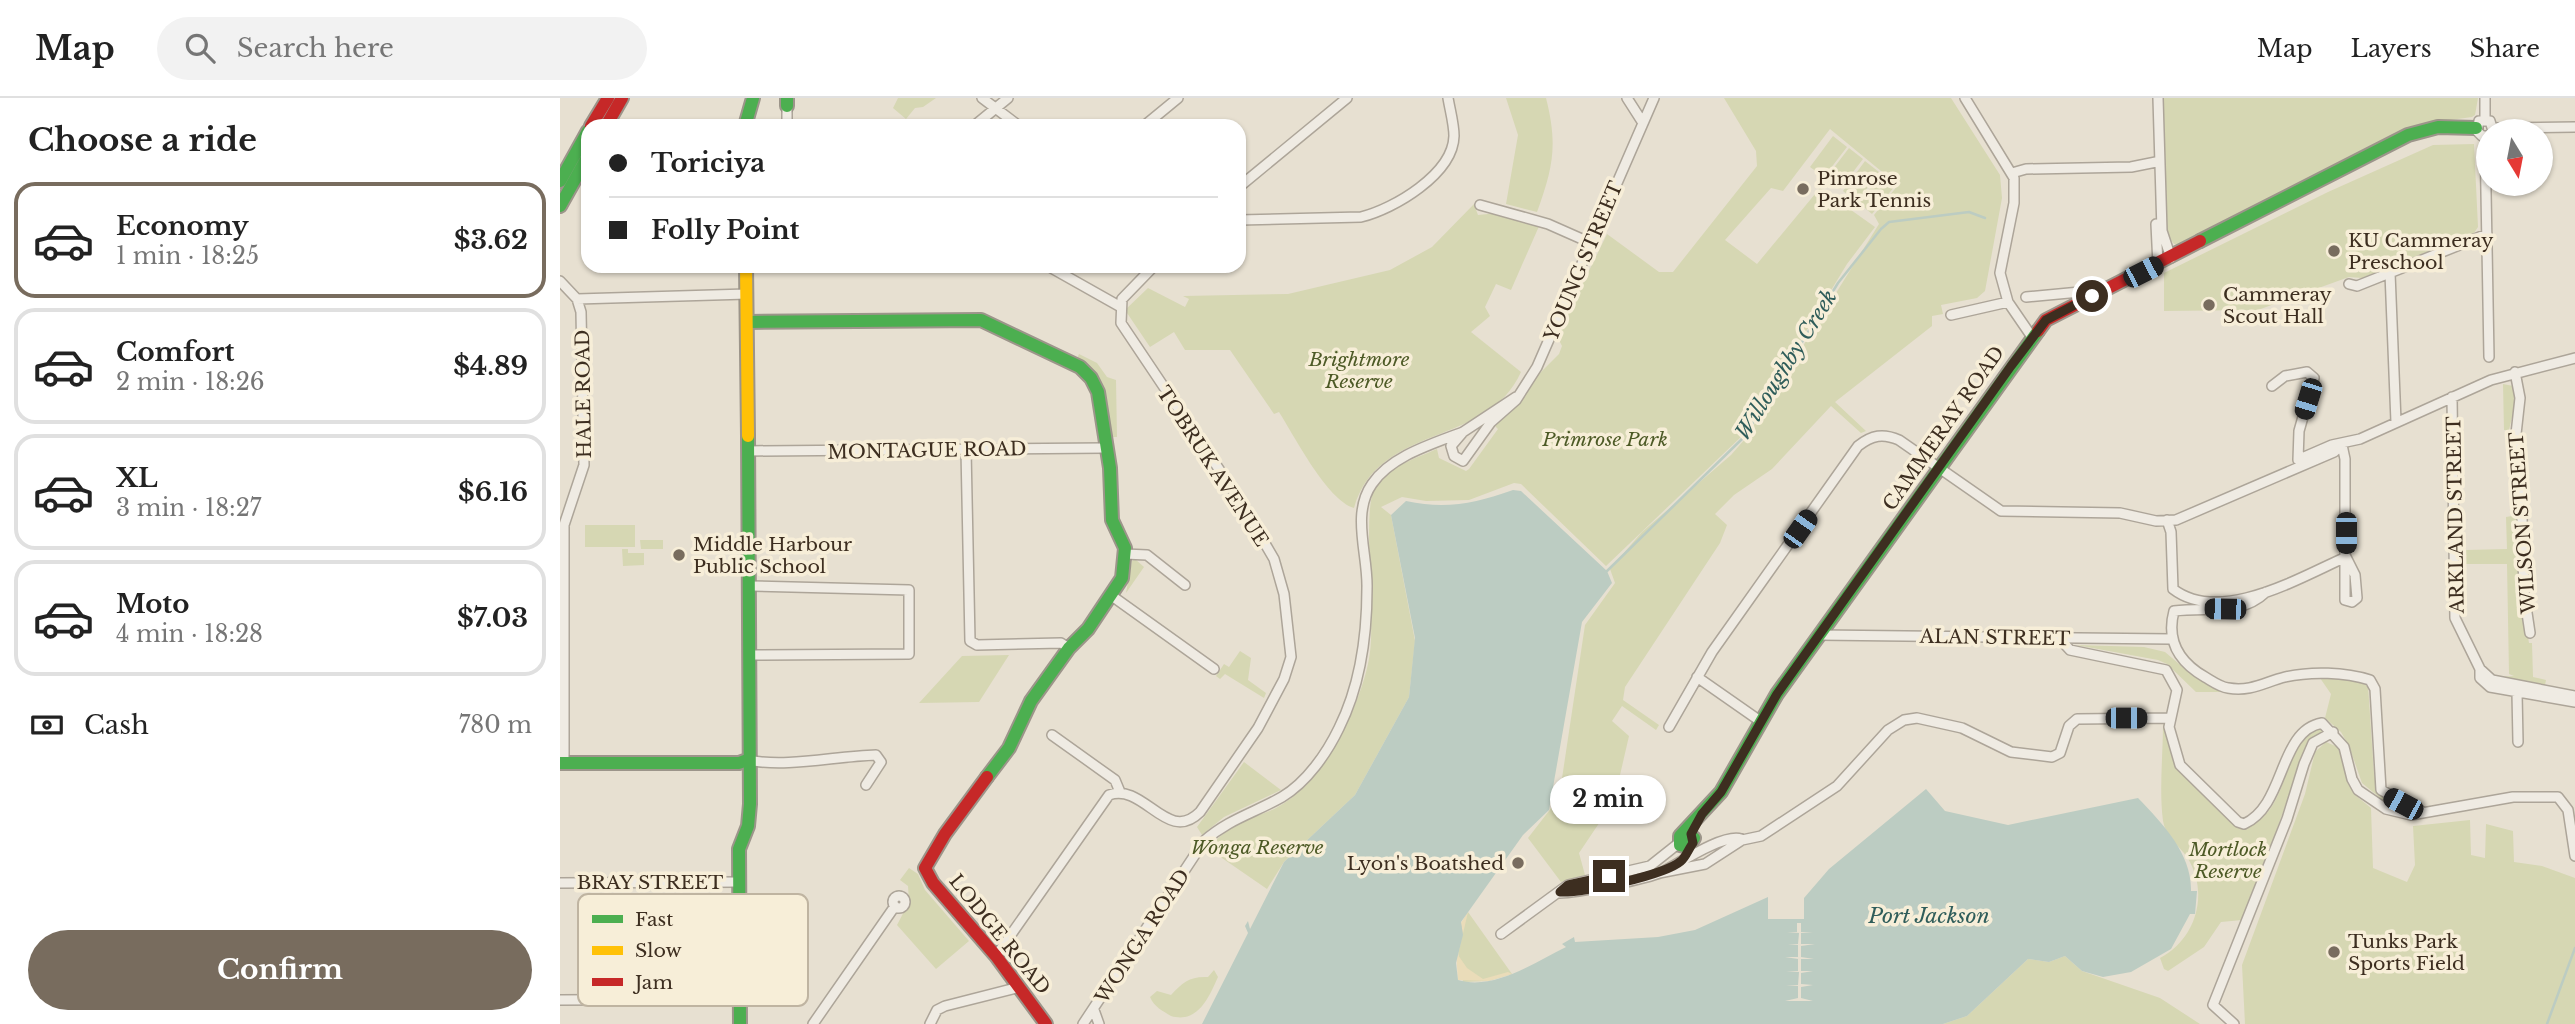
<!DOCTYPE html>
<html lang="en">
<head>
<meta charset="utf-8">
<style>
  body { margin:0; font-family:"Libre Baskerville",serif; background:#f2f2f2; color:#222; height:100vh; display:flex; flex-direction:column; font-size:26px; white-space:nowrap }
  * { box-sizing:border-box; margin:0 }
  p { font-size:23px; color:#767676 }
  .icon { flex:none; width:38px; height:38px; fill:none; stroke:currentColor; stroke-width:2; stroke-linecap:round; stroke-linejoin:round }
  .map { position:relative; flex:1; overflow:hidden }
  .sheet { display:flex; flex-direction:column; background:#fff; width:560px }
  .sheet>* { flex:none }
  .hud { position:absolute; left:21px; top:21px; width:665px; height:154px; border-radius:21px; box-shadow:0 2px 5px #0004; display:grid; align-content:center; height:154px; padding:0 28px; background:#fff }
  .needle { width:46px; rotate:170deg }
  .controls { position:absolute; left:1916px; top:21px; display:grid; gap:14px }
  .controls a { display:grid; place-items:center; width:77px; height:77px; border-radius:50%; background:#fff; box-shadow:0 2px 5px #0004; font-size:35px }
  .end { position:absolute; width:32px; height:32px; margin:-16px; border:9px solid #3d2e20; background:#fff; box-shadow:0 0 0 4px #fff }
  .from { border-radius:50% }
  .bubble { position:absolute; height:49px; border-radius:24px; background:#fff; box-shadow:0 2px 5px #0004; font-size:23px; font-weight:700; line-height:49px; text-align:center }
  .car { position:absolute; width:21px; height:42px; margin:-21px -10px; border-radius:9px; box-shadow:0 0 5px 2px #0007; background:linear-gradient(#222 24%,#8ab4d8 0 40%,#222 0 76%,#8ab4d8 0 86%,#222 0) }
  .hud b { display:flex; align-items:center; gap:24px; height:66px; font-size:26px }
  .hud b+b { border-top:2px solid #e0e0e0 }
  .hud i { width:18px; height:18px; background:#222 }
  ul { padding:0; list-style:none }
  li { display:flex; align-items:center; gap:21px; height:116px; margin:0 14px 10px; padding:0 14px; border:4px solid #e0e0e0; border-radius:21px }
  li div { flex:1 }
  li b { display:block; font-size:26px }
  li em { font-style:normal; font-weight:700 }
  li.current { border-color:#786c5e }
  li>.icon { width:63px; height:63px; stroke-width:1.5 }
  h2 { padding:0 28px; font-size:32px; line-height:84px }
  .pay { display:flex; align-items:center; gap:18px; height:77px; padding:0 28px; font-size:26px }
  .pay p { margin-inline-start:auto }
  .action { display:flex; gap:14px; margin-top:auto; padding:14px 28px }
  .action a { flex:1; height:80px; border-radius:42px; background:#786c5e; color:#fff; font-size:28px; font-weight:700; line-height:80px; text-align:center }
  header { display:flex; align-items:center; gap:42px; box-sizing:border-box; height:98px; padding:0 35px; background:#fff; border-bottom:2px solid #e0e0e0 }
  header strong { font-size:33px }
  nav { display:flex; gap:38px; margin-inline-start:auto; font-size:24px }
  .search { width:490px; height:63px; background:#f2f2f2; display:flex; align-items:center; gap:18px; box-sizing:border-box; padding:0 24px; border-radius:38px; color:#767676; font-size:26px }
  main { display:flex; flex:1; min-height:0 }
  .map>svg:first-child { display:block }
  .green { fill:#d6d7b3 }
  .sand { fill:#eadcb9 }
  .water { fill:#bcccc2 }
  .pier { fill:#e7e0d1 }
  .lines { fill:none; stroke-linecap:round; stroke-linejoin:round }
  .stream { stroke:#bcccc2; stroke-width:2.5 }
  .street-casing { stroke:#ada599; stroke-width:12 }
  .fast-casing { stroke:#9c958a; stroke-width:16 }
  .slow-casing { stroke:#9c958a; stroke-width:16 }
  .jam-casing { stroke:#9c958a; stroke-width:16 }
  .street { stroke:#efebe3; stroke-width:9 }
  .fast { stroke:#4caf50; stroke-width:12 }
  .slow { stroke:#ffc107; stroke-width:12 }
  .jam { stroke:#c62828; stroke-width:12 }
  .route { stroke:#3d2e20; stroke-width:9 }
  .poi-dot { fill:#786c5e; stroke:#f7eed8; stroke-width:2.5 }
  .labels { text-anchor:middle; stroke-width:7; stroke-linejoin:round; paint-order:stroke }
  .poi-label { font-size:19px; fill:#3d2e20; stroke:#f7eed8; text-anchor:start }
  .street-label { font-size:19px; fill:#3d2e20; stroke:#f7eed8 }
  .park-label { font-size:19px; font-style:italic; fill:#4d5a26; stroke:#f7eed8 }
  .water-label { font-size:21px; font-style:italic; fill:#2f5d5a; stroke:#f7eed8 }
  .key { fill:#f7eed8; stroke:#bfb4a1; stroke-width:2 }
  .key-label { font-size:19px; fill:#3d2e20 }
</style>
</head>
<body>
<header>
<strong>Map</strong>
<div class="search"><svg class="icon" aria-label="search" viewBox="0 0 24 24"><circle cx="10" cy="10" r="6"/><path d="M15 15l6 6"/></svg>Search here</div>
<nav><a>Map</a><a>Layers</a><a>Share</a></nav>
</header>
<main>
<section class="sheet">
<h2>Choose a ride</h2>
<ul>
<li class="current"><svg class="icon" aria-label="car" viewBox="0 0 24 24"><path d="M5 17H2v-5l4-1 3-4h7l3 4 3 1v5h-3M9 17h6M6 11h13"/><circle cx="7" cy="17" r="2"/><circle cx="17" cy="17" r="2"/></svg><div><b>Economy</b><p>1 min · 18:25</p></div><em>$3.62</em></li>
<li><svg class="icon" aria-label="car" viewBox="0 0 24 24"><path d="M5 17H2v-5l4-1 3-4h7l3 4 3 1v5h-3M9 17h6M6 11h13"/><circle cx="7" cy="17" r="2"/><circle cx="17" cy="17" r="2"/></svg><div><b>Comfort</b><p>2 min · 18:26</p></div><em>$4.89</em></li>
<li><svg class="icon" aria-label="car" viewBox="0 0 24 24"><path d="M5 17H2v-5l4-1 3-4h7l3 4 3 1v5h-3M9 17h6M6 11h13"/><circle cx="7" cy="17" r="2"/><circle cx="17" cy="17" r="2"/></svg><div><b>XL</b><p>3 min · 18:27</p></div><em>$6.16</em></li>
<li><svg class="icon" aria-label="car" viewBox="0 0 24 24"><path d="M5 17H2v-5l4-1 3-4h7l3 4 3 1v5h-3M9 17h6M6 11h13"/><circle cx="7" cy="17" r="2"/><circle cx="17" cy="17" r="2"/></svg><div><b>Moto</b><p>4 min · 18:28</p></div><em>$7.03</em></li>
</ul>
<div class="pay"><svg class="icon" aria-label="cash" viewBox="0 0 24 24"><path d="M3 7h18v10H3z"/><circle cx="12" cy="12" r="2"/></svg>Cash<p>780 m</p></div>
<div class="action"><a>Confirm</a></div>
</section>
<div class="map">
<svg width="2015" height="926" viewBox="0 0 2015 926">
  <rect width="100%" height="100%" fill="#e7e0d1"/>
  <!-- green -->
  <path class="green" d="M338 0H376L363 9 355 10 346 21 333 10Z
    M946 0H986C998 47 993 70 977 114L946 106 958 37Z
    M1164 0H1391L1440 77 1442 100 1425 193 1417 200 1381 207 1383 216 1372 218V228L1275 304 1306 333 1301 335 1271 308 1212 371 1174 397 1155 416 1167 427 1160 445 1065 589 1063 602 1099 627 1096 632 1062 608 1052 623 1069 638 1054 703 1019 755 1025 777 1001 784 968 740 992 709 998 707 1025 527 1055 485 1050 471 1082 434 1171 357 1185 341 1319 126 1314 117 1338 87 1270 31 1223 93 1211 90 1165 142 1197 166 1260 90 1315 129 1287 166 1183 337 1046 468 961 386 954 385 909 402 866 403 842 399 821 409 831 417 855 543 849 599 795 697 724 764 707 791 646 749C658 741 669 730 681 724 692 718 705 716 716 710 741 697 760 673 774 649 790 622 806 585 810 554 815 519 802 410 815 390 829 368 854 361 877 351L879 360 906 373 909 371 938 331 931 324 999 256 1002 248 997 238 1047 136 1099 174H1113L1197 68 1196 53Z
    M1604 0H1918L1915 17 1912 19 1876 24 1624 147 1614 146 1604 133Z
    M1273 38 1287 49 1264 79 1250 69Z
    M1914 46 1918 129 1914 135 1802 180 1789 179 1698 212 1604 213V175L1768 94 1873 47Z
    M1289 50 1303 61 1280 91 1266 80Z
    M1305 63 1319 74 1297 104 1283 93Z
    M1321 76 1335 88 1312 116 1299 105Z
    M914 106 918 117 938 115 980 126 951 192 936 186 925 209 930 218 911 234 961 274C927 350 819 324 794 410 767 402 735 339 719 314L714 316 670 252H625L614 234 590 249 565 212 588 190 625 209 629 201 623 198 728 196 830 172 872 149Z
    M519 256 537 265 547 279 556 282 557 339H547C543 309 547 277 516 263Z
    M1943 286 1953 288 1956 302 1949 332H1944Z
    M1955 368 1960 483 1956 492 1959 500 1958 510 1962 503 1969 545H1972L1973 579 1986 582 1985 587 1936 579 1954 578 1949 576 1947 466H1906V452L1947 451 1946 419 1952 418Z
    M25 427H75V449H25Z
    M80 442H103V451H81Z
    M62 451H68V455H84V467L63 468Z
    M575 461 584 469 566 495 572 463Z
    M1516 547 1584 549 1605 554 1631 576 1663 594H1636L1607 566 1598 562Z
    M680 553 691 560 688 582 706 595 704 600 665 576 660 581 656 578 664 566 669 569Z
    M449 557 419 604 359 605 402 558Z
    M1760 580H1792L1808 588 1814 676 1818 690 1846 709 1825 704 1802 685 1789 648 1781 634 1765 620 1771 596Z
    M1603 625 1619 672 1674 724 1685 729C1731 717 1720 644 1761 629L1764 634 1748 645 1686 816 1682 822 1661 824 1644 849 1608 873 1604 871 1600 860C1636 841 1650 795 1627 759 1619 748 1605 737 1603 723 1599 692 1603 657 1603 625Z
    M1766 644 1780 650 1794 696 1811 710 1813 770 1847 784 1855 767 1853 728 1910 722 1911 757 1925 760 1926 726 1953 733 1954 764 1982 768 2015 780V926H1685L1682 867 1745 696 1755 654Z
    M684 664 721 692 664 719 642 737 637 729Z
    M349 770 358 776 365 792 409 843 376 871 337 827 349 804 348 788 340 782Z
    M908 814 952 876 928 883 903 884C898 859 893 836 908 814Z
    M1505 858 1522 873 1600 900 1640 926H1383L1407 918 1468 861 1489 864Z
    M654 872 658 879C649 899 638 926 611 918 603 913 594 909 590 899L597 893 611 897C623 884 630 878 648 879Z"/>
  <!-- sand -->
  <path class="sand" d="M908 814 898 857 907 870 923 881 948 874 952 876 928 883 898 882 896 853 903 837 901 825Z"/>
  <!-- water -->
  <path class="water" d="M953 392 961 393 1047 473 1052 485 1022 524 989 712 963 737 901 824 903 837 896 865 898 882C934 893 975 864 1006 849L1002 846 1014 839 1015 844 1098 839 1135 832 1208 799V821H1244V800L1269 771 1366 691 1385 713 1448 727 1578 700C1603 726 1632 756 1631 793H1637L1635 816H1630L1611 851 1571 874 1543 879 1522 873 1505 858 1489 864 1468 861 1407 918 1383 926H642L688 835 685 828 688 823 690 831 724 764 795 697 849 599 855 540 831 417 846 403C887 412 915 405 953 392Z"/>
  <!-- pier -->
  <path class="pier" d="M1237 825H1241V834H1253L1241 835V846H1255L1241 848V859L1254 861H1241V873H1253L1241 875V886L1253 887 1241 889V900L1253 903H1225L1238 900V888H1226L1238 887 1239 874H1226L1238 873V861L1225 859H1238V847H1228L1238 846 1239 835 1227 834H1237Z"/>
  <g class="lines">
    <!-- stream -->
    <path class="stream" d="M1047 473 1184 339 1278 185 1321 131 1329 124 1409 114 1425 120
      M1987 926 2015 850"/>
    <defs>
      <path id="street" d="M422 0 459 28
        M1067 0 1083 25
        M1405 0 1454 80V105L1440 175 1448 204 1472 239
        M1598 0 1602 133 1611 160
        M227 8V28
        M1925 21V0
        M414 28 448 0
        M584 28 618 0
        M1934 30 2015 29
        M1928 38H1922L1917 33 1919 23H1930L1933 33
        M1925 39 1929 259
        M1452 75 1466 71 1571 69 1596 64
        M679 89 787 0
        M920 107 988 126 1031 145
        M679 122 801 119C834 111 893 76 894 38 894 26 890 12 888 0
        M1596 126 1598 167
        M488 168 559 208
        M1830 175 1836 324
        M0 183 17 201 21 214 24 367 4 427V665
        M1789 186 1797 188 1927 136
        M1466 199 1541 192
        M17 201 187 196
        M1391 217 1448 204
        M1955 274 1960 300 1955 345 1961 381 1964 495 1970 535
        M1712 288 1725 278 1747 274 1754 280 1739 333 1738 362
        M956 299 903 334 891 348 894 358 903 363 931 324 956 302 977 269 1094 0
        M1892 299 1895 520 1920 571 1932 582 2015 598
        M1782 347 1785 361V502L1792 504 1797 500 1795 477 1786 459
        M406 352 410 543 417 547 501 545 509 550
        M188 353 545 350
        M1742 360 1772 347 1800 341 1931 282 2015 260
        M1607 422 1611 434 1613 491C1660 527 1739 480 1786 459
        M565 456 587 457 625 487
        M190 488 349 492V556L190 557
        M1706 494C1680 519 1647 508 1614 513 1606 543 1619 564 1645 579 1652 583 1660 589 1668 590 1691 594 1705 584 1725 579 1751 573 1785 574 1810 582L1815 591 1821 692 1861 713
        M552 498 654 571
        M1259 537 1611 541
        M1499 540 1510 552 1606 572 1617 592 1609 629 1620 667 1678 724 1684 726C1726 707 1718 633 1762 625L1784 649 1792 681 1798 692 1826 711 1851 717 1953 699H1998L2008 712 2015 758
        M1920 571V580L1930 589 2015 604
        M1137 579 1200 623
        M1957 595 1958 644
        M1109 629 1152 554 1298 348C1312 337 1323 335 1339 342L1441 413 1560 415 1596 423 1616 422 1774 354 1782 347
        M492 637 555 682 560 694
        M187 662C229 670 274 658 316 657L321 664 306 687
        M1099 775 1145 766 1182 742 1201 738 1277 688 1328 632 1344 622 1357 620 1402 630 1451 654 1492 659 1500 655 1509 628 1517 621 1610 620
        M0 785 179 784
        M1000 795C1016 795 1087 781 1102 774 1118 766 1164 735 1181 741
        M333 804a6 6 0 1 1 12 0a6 6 0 1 1-12 0Z
        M941 836 1008 787 1090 768 1119 745
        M436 858 549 697C584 684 607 747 640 714L698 630 724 581 731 559 724 496 714 461 679 401 561 225 562 201 594 168
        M0 902 180 901
        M534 912 539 926
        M253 926 335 808
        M370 926 377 912 385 908 460 889
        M523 926 644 743C669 721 694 715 722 699 747 684 767 655 779 630 801 586 807 538 807 490 808 456 791 416 812 386 831 358 872 346 903 334
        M1674 926 1653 907 1727 721 1744 666 1753 645 1773 634"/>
      <path id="fast" d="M227 0V8
        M185 28 193 0
        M0 83 28 33
        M0 108 28 58
        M1640 143 1848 37 1878 29 1916 30
        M187 224 421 222 520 269 531 280 538 294 550 370 552 422 565 450 562 480 528 531 509 550 471 603 449 650 427 679
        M0 665H179L187 662
        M1124 735 1134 740 1128 749 1120 747V738L1161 694 1217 596 1478 233
        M180 926 179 751 188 728 190 706 188 338"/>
      <path id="slow" d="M186 168 188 338"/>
      <path id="jam" d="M31 28 48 0
        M46 28 62 0
        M1478 233 1486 222 1640 143
        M427 679 385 736 365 770 373 785 436 858 486 926"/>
    </defs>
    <!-- street casing -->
    <use href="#street" class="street-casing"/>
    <!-- fast casing -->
    <use href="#fast" class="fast-casing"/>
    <!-- slow casing -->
    <use href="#slow" class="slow-casing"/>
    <!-- jam casing -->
    <use href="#jam" class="jam-casing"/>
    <!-- street -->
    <use href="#street" class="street"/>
    <!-- fast -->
    <use href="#fast" class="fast"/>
    <!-- slow -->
    <use href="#slow" class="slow"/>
    <!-- jam -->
    <use href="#jam" class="jam"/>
  </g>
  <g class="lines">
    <!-- route -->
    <path class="route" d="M1049 778 1008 787 1000 794C1023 795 1105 777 1121 763 1126 759 1129 750 1133 745L1131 736 1142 716 1161 694 1217 596 1451 268 1486 222 1532 198"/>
  </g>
  <!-- markers -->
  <g class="poi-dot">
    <circle cx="1243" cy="91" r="7"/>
    <circle cx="1774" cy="153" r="7"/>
    <circle cx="1649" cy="207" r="7"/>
    <circle cx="119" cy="457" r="7"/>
    <circle cx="958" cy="765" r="7"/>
    <circle cx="1774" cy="854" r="7"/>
  </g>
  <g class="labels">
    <!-- poi labels -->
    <g class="poi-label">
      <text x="1257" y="87">Pimrose<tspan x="1257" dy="22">Park Tennis</tspan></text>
      <text x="1788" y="149">KU Cammeray<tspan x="1788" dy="22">Preschool</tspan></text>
      <text x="1663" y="203">Cammeray<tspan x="1663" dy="22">Scout Hall</tspan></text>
      <text x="133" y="453">Middle Harbour<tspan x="133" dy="22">Public School</tspan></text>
      <text x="944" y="772" text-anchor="end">Lyon's Boatshed</text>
      <text x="1788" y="850">Tunks Park<tspan x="1788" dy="22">Sports Field</tspan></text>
    </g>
    <!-- street labels -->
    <g class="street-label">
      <text transform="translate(1023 163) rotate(-67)" y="7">YOUNG STREET</text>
      <text transform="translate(23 296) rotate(-91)" y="7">HALE ROAD</text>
      <text transform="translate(1383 330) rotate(-55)" y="7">CAMMERAY ROAD</text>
      <text transform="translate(367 352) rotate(-1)" y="7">MONTAGUE ROAD</text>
      <text transform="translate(653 368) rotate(57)" y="7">TOBRUK AVENUE</text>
      <text transform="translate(1895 417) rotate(-91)" y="7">ARKLAND STREET</text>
      <text transform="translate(1962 425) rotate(-94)" y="7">WILSON STREET</text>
      <text transform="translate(1435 539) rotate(1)" y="7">ALAN STREET</text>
      <text x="90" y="791">BRAY STREET</text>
      <text transform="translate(440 836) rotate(51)" y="7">LODGE ROAD</text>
      <text transform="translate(582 838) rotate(-57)" y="7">WONGA ROAD</text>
    </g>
    <!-- park labels -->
    <g class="park-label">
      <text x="799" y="268">Brightmore<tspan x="799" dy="22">Reserve</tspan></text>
      <text x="1045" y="348">Primrose Park</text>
      <text x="697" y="756">Wonga Reserve</text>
      <text x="1668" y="758">Mortlock<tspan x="1668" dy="22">Reserve</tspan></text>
    </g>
    <!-- water labels -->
    <g class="water-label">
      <text transform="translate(1226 267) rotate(-58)" y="7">Willoughby Creek</text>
      <text x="1369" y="825">Port Jackson</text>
    </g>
  </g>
  <!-- legend -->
  <rect x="18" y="796" width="230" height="112" rx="10" class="key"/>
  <rect x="32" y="817" width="31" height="8" fill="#4caf50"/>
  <rect x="32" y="848" width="31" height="9" fill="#ffc107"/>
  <rect x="32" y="880" width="31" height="8" fill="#c62828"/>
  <g class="key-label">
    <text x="75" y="828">Fast</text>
    <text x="75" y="859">Slow</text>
    <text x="75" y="891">Jam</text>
  </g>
</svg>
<div class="controls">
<a><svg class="needle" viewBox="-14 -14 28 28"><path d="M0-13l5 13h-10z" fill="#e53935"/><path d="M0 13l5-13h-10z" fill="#767676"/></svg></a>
</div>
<i class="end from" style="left:1532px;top:198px"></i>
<i class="end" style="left:1049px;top:778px"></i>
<div class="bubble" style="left:990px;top:677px;width:116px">2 min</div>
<i class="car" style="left:1583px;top:174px;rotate:63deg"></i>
<i class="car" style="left:1748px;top:301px;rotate:197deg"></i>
<i class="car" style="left:1240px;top:431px;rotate:35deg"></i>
<i class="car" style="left:1786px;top:435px;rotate:180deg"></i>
<i class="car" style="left:1665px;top:511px;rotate:271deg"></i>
<i class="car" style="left:1566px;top:620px;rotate:90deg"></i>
<i class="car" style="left:1843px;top:706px;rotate:298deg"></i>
<div class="hud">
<b><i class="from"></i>Toriciya</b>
<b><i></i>Folly Point</b>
</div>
</div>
</main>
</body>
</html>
